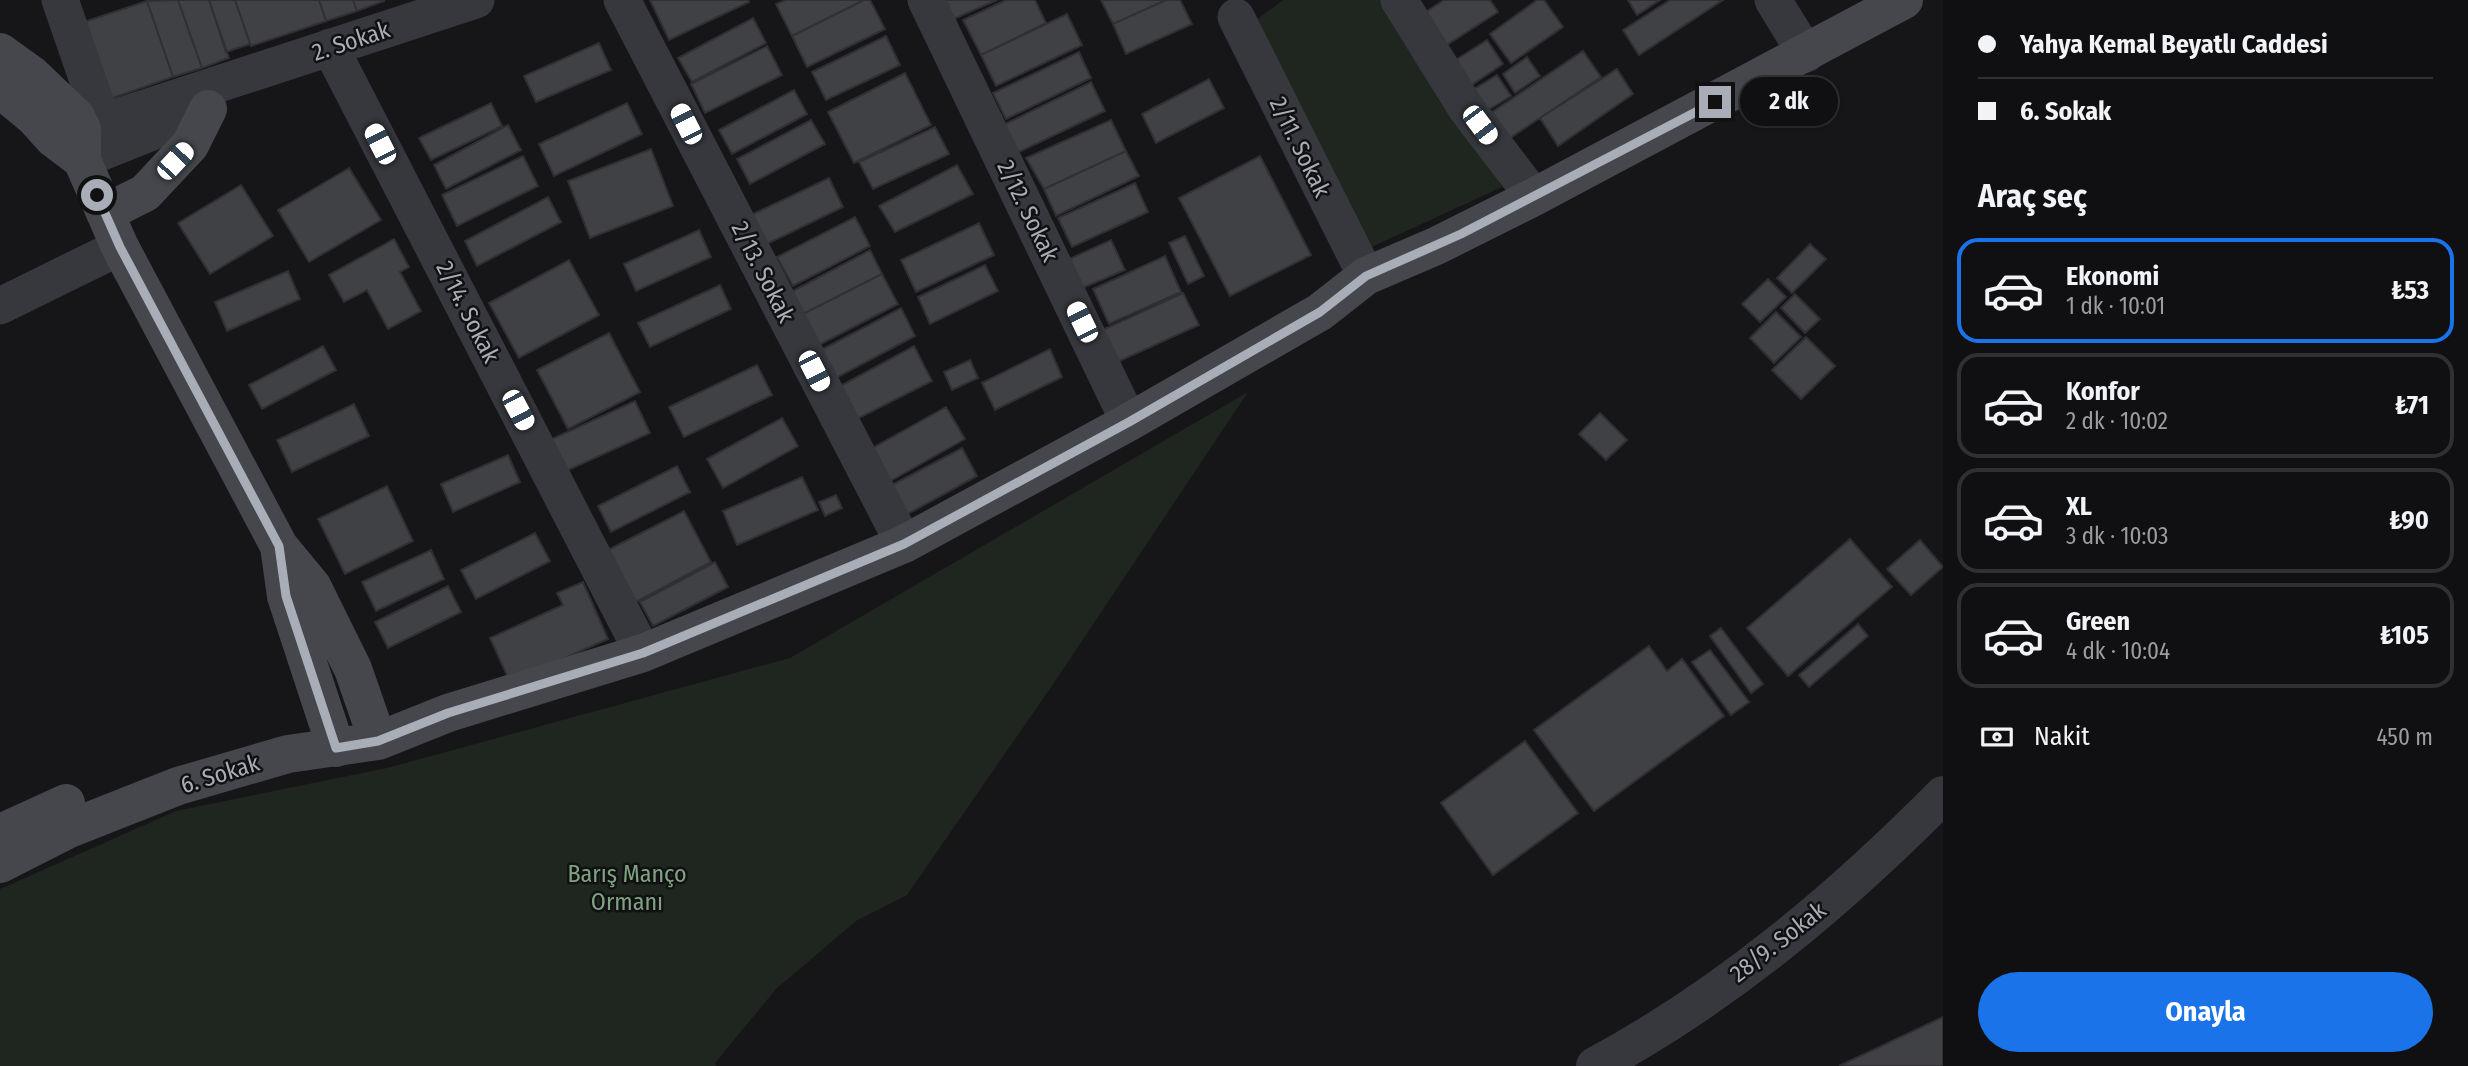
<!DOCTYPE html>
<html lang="tr">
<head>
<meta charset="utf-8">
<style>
  body { margin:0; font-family:"Fira Sans Condensed",sans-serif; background:#1e1e20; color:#f1f3f6; height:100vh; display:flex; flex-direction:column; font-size:26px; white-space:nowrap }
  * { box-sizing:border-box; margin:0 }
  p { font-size:23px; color:#9c9d9f }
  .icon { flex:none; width:38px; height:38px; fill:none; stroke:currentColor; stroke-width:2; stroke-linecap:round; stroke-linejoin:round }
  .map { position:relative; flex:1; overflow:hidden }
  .details { display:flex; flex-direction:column; background:#101012; width:525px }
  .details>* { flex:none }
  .top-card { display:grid; align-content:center; height:154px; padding:0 35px; background:#101012 }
  .end { position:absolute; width:32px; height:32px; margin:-16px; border:9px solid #a8adb8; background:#111; box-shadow:0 0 0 4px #111 }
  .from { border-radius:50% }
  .bubble { position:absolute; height:49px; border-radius:24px; background:#101012; box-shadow:0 2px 5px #0004,0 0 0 2px #303032; font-size:23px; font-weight:700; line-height:49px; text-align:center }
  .car { position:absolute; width:21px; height:42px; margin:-21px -10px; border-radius:9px; box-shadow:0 0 5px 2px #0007; background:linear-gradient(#fff 24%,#345 0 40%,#fff 0 76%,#345 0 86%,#fff 0) }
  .top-card b { display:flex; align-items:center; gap:24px; height:66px; font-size:26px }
  .top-card b+b { border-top:2px solid #303032 }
  .top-card i { width:18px; height:18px; background:#f1f3f6 }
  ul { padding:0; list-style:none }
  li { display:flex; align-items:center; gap:21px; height:105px; margin:0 14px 10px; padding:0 21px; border:4px solid #303032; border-radius:21px }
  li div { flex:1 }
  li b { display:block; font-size:26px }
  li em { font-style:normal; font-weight:700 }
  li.current { border-color:#1a73e8 }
  li>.icon { width:63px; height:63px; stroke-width:1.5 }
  h2 { padding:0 35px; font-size:32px; line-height:84px }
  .pay { display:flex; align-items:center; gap:18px; height:77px; padding:0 35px; font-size:26px }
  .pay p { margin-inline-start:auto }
  .primary-button { display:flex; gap:14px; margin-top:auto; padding:14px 35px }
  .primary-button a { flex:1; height:80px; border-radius:42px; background:#1a73e8; color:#fff; font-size:28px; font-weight:700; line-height:80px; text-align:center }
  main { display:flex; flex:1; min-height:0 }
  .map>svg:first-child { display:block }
  .green { fill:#1e261f }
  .building { fill:#404145; stroke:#303034; stroke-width:2 }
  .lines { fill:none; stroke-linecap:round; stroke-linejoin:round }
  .minor { stroke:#37383d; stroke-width:37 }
  .tertiary { stroke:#37383d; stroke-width:38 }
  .secondary { stroke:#45474d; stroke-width:38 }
  .route { stroke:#a8adb8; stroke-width:9 }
  .labels { text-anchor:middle; stroke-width:5; stroke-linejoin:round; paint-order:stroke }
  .street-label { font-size:24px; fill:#a8adb8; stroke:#111113 }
  .park-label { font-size:24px; fill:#7fa381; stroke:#111113 }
</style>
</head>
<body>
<main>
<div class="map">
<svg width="1943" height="1066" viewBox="0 0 1943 1066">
  <rect width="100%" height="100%" fill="#161618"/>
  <!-- green -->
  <path class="green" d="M1283 0H1386L1502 187 1365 250 1248 26Z
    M1248 392 1058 677 907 895 856 921 776 989 715 1063 716 1066H0V889L176 811 387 768 790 658Z"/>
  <!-- building -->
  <path class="building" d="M178 0H209L229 58 202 68Z
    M178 0 202 68 173 77 147 1Z
    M209 0H235L250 44 226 52Z
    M235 0H319L326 21 251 46Z
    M319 0H353L357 11 326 21Z
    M353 0H384V1L357 11Z
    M650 0H748L749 2 669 40Z
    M786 0H864L792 36 776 4Z
    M864 0H870L885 29 807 67 792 36Z
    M942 0H997L951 20Z
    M1006 0H1035L1046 23 981 55 963 20Z
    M1101 0H1166L1113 24Z
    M1166 0H1180L1192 24 1126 54 1113 24Z
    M1444 0H1490L1498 12 1445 46 1424 13Z
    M1537 0H1544L1563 27 1511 63 1490 34Z
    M1628 0H1660L1637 15Z
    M1670 0H1723L1639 55 1623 30Z
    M147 1 173 77 107 100 81 23Z
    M1067 14 1082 45 996 86 981 55Z
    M753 18 766 43 692 82 678 58Z
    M886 36 900 65 826 100 812 72Z
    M1487 40 1503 64 1470 86 1454 61Z
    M599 43 611 70 536 102 524 76Z
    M767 46 782 75 705 113 691 84Z
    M1583 51 1601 77 1510 138 1492 112Z
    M1079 52 1091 78 1006 119 993 93Z
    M1527 57 1540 76 1515 93 1503 74Z
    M1617 69 1633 94 1558 146 1540 118Z
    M905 73 931 125 854 163 828 112Z
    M1497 75 1511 96 1488 110 1474 89Z
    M1209 79 1224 108 1156 143 1142 114Z
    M1091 82 1105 111 1017 153 1003 125Z
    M794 90 807 114 732 154 719 130Z
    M491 103 502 126 431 160 419 138Z
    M627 103 642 134 554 176 539 144Z
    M811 120 825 144 750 184 737 159Z
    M1111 120 1126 151 1044 189 1026 158Z
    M508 125 521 150 446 189 434 165Z
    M935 127 949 154 873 189 859 162Z
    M651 149 673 206 590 238 568 181Z
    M1126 151 1139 176 1056 216 1044 189Z
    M523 156 538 186 457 226 442 195Z
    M1260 156 1311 255 1230 296 1179 198Z
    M957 165 973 194 895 232 879 206Z
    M349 168 381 220 309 262 278 210Z
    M829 178 843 207 765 245 751 215Z
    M1135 183 1148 212 1072 247 1058 218Z
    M241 185 273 236 210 274 178 223Z
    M548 197 561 222 477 266 465 241Z
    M855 217 870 246 793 286 777 257Z
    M979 223 994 255 916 292 901 260Z
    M699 230 711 257 636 291 624 264Z
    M1185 236 1204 276 1188 284 1169 243Z
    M394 239 409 267 400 272 421 311 388 329 367 290 344 302 329 275Z
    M1111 240 1125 270 1080 289 1067 260Z
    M1810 244 1826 259 1792 293 1777 278Z
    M870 250 882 274 803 314 791 292Z
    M1165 256 1181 292 1109 324 1093 289Z
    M569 260 599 315 519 358 489 303Z
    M985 265 998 291 930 324 918 297Z
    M288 271 300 299 227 331 215 302Z
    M882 274 898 304 819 345 803 314Z
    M1768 279 1786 297 1760 322 1742 304Z
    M720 285 731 309 650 347 638 323Z
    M1183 293 1199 325 1113 364 1098 332Z
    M1795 294 1820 319 1805 333 1781 308Z
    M901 308 915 336 836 378 821 350Z
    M1776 312 1801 337 1774 363 1750 338Z
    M609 333 640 392 568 429 537 370Z
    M1806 337 1835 366 1801 399 1772 370Z
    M323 346 336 370 262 409 249 385Z
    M914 346 932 381 847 424 831 391Z
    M1050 349 1062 377 995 410 982 383Z
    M970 360 978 378 952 390 944 372Z
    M757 365 772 395 684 437 669 407Z
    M635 401 650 433 566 471 552 439Z
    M354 404 369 436 292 472 277 440Z
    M946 407 965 439 887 483 869 450Z
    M1600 413 1627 440 1606 460 1579 434Z
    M782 418 798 446 723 488 707 459Z
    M962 448 977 476 904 516 888 487Z
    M508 455 520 482 453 512 441 484Z
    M677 466 690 492 611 532 598 506Z
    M802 477 818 510 737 545 723 511Z
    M387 486 413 541 345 574 318 519Z
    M836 495 842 508 825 516 819 502Z
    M684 511 711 562 636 602 608 550Z
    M535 533 550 561 476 599 461 570Z
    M1850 539 1892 587 1788 676 1747 628Z
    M1920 540 1943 567 1911 595 1887 569Z
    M431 550 444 579 376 611 362 582Z
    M715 562 728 587 653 626 640 602Z
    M583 582 608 639 510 682 490 638 563 605 557 593Z
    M448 586 461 612 388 648 375 622Z
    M1858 624 1868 636 1809 687 1799 675Z
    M1721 628 1763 684 1751 693 1710 636Z
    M1649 646 1667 671 1682 659 1724 716 1594 811 1534 730Z
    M1710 650 1749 702 1731 715 1692 662Z
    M1525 741 1578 813 1493 875 1441 803Z
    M1943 1017V1066H1839Z"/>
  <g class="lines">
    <!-- minor -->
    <path class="minor" d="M60 0 110 144
      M622 0 904 544
      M926 0 1129 422
      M1399 0 1466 108 1534 197
      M1773 0 1806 54
      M1236 17 1366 276
      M330 47 643 653
      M53 138 476 0
      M82 160 179 121
      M0 306 120 247"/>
    <!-- tertiary -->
    <path class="tertiary" d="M1595 1066C1725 996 1839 900 1943 795"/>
    <!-- secondary -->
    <path class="secondary" d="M0 52 32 75 76 117 82 129V160L120 247 279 546 312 586 353 669 378 741
      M0 89 34 117 53 138 82 160
      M105 213 145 193 190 145 208 109
      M279 546 286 596 336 748
      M0 833 66 803
      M0 864 69 829 178 786 288 754 378 741 448 713 643 653 904 544 1129 422 1320 312 1366 276 1436 246 1534 197 1904 0"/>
  </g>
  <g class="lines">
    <!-- route -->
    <path class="route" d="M97 195 120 247 279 546 286 596 336 748 378 741 448 713 643 653 904 544 1129 422 1320 312 1366 276 1461 234 1715 102"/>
  </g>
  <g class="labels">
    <!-- street labels -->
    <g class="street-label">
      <text transform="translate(351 41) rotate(-18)" y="8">2. Sokak</text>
      <text transform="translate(1300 147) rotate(64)" y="8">2/11. Sokak</text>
      <text transform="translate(1028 211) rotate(64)" y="8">2/12. Sokak</text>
      <text transform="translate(763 272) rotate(63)" y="8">2/13. Sokak</text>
      <text transform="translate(468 312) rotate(63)" y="8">2/14. Sokak</text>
      <text transform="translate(220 774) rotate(-17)" y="8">6. Sokak</text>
      <text transform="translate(1778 942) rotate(-38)" y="8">28/9. Sokak</text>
    </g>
    <!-- park labels -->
    <g class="park-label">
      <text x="627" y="882">Barış Manço<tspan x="627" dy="28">Ormanı</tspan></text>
    </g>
  </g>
</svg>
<i class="end from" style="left:97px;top:195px"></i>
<i class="end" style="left:1715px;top:102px"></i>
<div class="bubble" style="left:1740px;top:77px;width:98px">2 dk</div>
<i class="car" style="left:686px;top:124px;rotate:333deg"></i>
<i class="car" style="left:1480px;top:125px;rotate:143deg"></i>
<i class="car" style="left:380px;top:144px;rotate:333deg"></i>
<i class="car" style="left:175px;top:161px;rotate:43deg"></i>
<i class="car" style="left:1082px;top:322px;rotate:334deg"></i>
<i class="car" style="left:814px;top:371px;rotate:153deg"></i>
<i class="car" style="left:518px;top:410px;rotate:152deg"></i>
</div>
<section class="details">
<div class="top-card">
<b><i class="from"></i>Yahya Kemal Beyatlı Caddesi</b>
<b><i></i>6. Sokak</b>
</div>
<h2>Araç seç</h2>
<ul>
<li class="current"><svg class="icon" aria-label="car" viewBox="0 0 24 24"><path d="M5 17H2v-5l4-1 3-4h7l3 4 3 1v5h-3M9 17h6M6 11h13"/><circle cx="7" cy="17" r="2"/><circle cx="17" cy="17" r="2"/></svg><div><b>Ekonomi</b><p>1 dk · 10:01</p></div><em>₺53</em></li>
<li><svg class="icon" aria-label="car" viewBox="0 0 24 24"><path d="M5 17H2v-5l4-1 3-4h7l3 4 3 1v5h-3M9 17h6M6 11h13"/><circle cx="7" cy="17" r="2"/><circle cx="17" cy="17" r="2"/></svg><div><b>Konfor</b><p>2 dk · 10:02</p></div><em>₺71</em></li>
<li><svg class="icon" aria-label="car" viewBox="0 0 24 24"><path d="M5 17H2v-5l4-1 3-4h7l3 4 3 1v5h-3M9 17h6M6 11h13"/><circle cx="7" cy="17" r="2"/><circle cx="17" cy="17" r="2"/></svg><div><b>XL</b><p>3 dk · 10:03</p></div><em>₺90</em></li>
<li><svg class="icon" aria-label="car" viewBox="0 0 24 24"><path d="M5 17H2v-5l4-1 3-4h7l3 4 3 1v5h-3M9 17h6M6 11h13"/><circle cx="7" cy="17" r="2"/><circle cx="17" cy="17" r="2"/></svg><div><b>Green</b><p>4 dk · 10:04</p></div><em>₺105</em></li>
</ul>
<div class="pay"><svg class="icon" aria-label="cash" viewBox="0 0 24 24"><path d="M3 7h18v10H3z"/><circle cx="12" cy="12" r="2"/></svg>Nakit<p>450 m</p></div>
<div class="primary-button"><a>Onayla</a></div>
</section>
</main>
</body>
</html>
